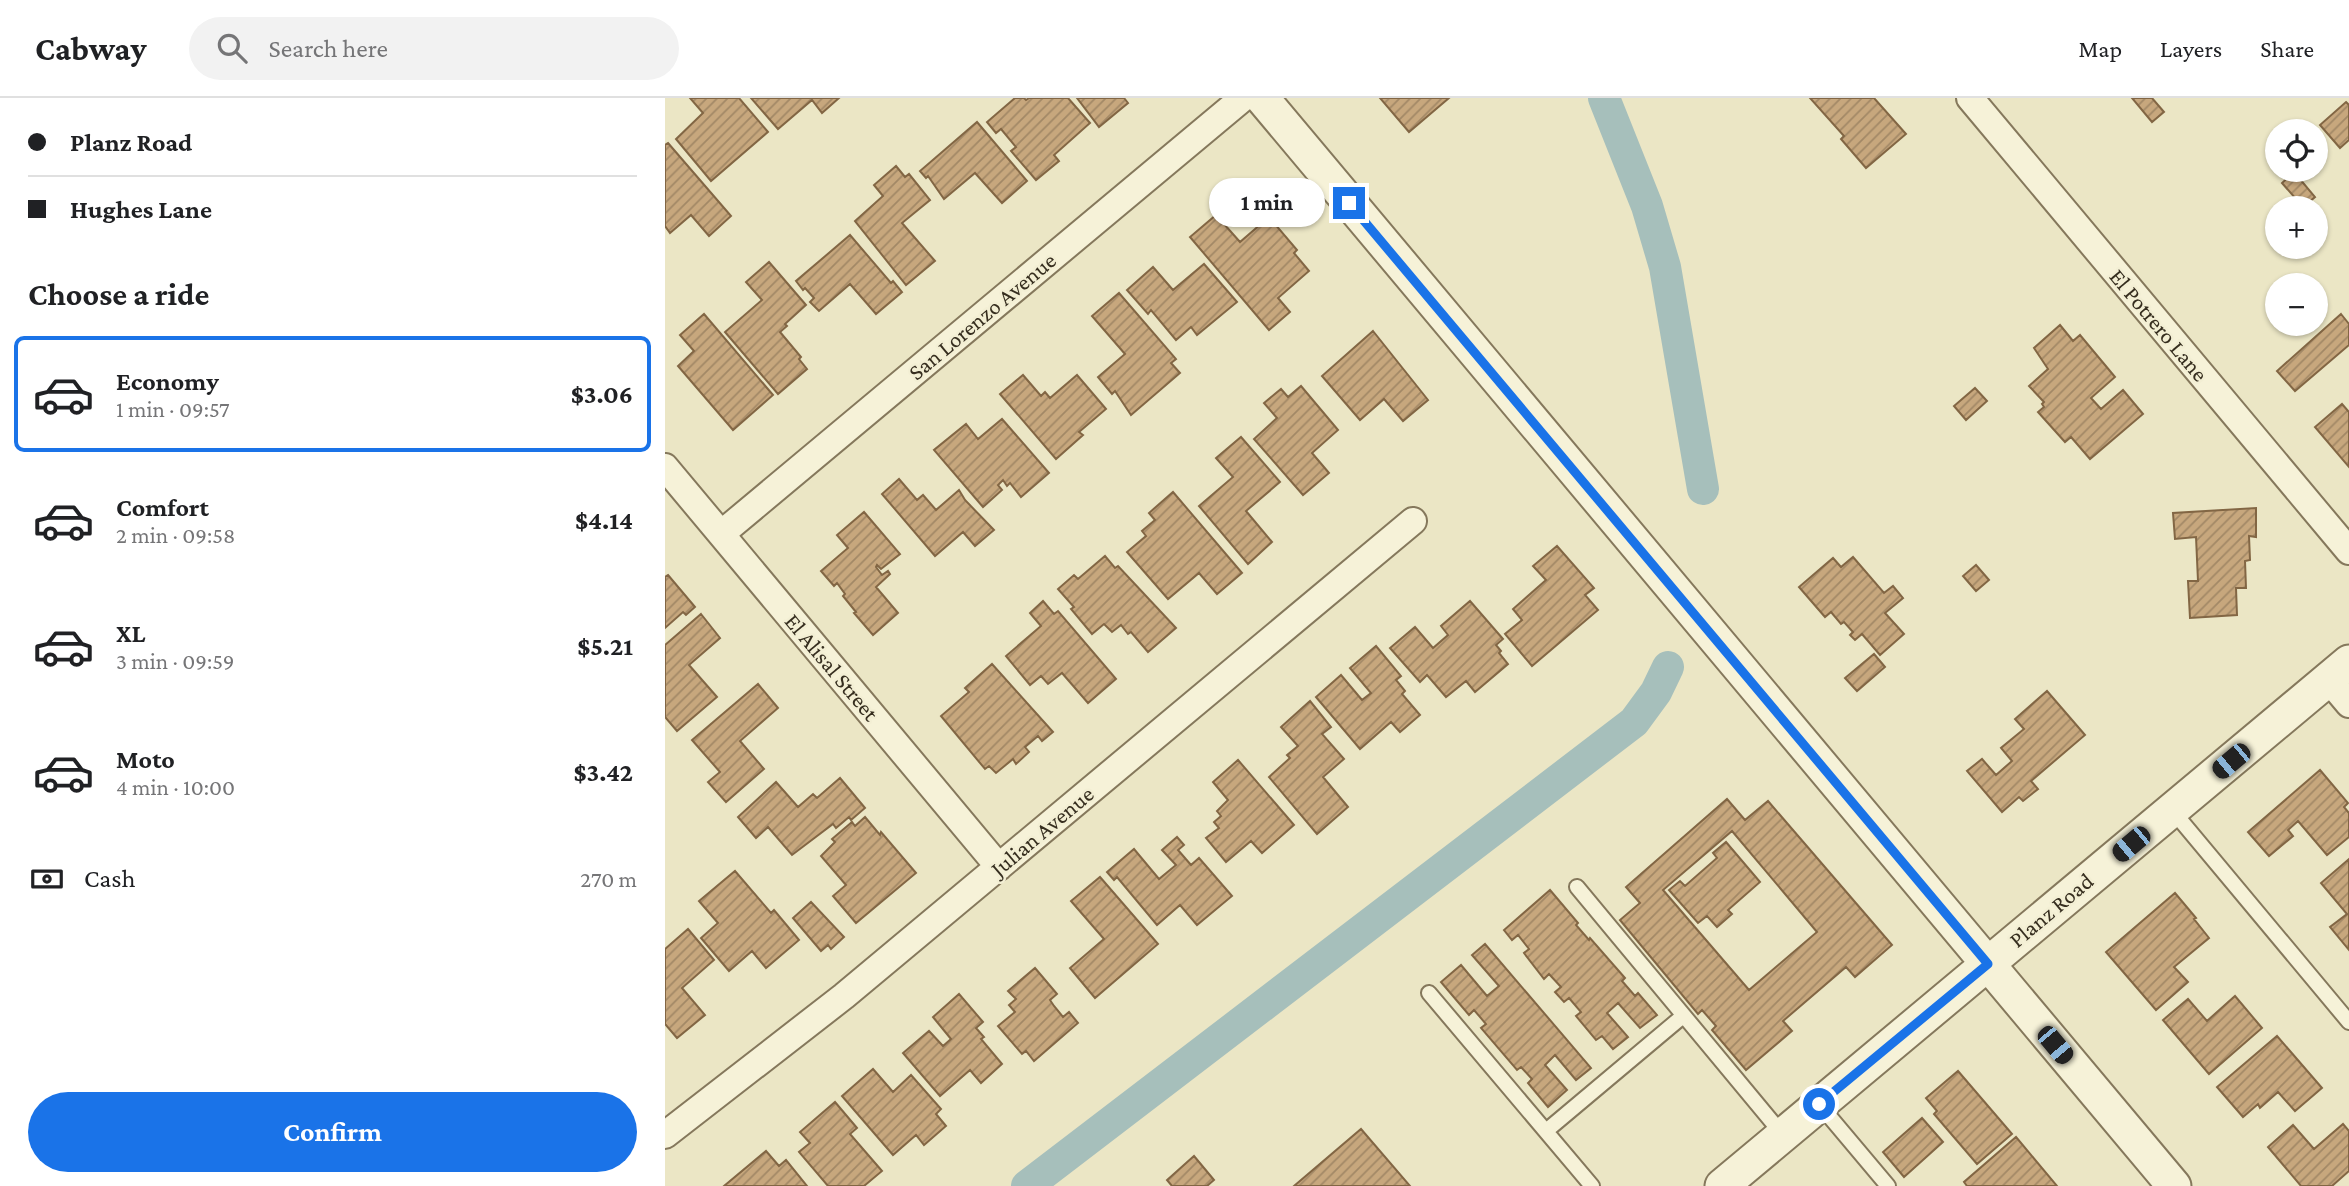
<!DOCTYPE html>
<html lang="en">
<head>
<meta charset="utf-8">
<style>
  body { margin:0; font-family:"Crimson Pro",serif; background:#f2f2f2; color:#202124; height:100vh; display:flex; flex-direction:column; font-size:26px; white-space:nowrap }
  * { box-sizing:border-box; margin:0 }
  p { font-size:23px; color:#757577 }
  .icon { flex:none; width:38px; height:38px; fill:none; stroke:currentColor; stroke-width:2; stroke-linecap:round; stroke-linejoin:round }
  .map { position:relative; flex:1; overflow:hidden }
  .sheet { display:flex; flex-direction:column; background:#fff; width:665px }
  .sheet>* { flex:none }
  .top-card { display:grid; align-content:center; height:154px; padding:0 28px; background:#fff }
  .controls { position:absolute; left:1600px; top:21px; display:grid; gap:14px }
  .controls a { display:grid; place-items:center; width:63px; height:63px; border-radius:50%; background:#fff; box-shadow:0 2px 5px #0004; font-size:35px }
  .end { position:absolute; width:32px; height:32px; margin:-16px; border:9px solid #1a73e8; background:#fff; box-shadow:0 0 0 4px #fff }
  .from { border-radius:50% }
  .bubble { position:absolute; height:49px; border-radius:24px; background:#fff; box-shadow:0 2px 5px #0004; font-size:23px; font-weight:700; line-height:49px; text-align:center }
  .car { position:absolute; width:21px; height:42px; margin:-21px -10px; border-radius:9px; box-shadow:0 0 5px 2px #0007; background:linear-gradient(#222 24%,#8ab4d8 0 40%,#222 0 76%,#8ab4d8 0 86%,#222 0) }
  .top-card b { display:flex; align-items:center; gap:24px; height:66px; font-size:26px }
  .top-card b+b { border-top:2px solid #e0e0e0 }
  .top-card i { width:18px; height:18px; background:#202124 }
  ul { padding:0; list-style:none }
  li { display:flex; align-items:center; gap:21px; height:116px; margin:0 14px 10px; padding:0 14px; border:4px solid transparent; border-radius:10px }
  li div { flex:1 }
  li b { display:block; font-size:26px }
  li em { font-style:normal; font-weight:700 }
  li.selected { border-color:#1a73e8 }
  li>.icon { width:63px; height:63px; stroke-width:1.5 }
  h2 { padding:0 28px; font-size:32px; line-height:84px }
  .pay { display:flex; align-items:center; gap:18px; height:77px; padding:0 28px; font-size:26px }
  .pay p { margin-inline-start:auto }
  .button { display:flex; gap:14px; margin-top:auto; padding:14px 28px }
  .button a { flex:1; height:80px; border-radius:42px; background:#1a73e8; color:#fff; font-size:28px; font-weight:700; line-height:80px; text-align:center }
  header { display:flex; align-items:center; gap:42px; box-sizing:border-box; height:98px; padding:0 35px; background:#fff; border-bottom:2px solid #e0e0e0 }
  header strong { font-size:33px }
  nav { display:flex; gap:38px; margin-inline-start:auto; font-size:24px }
  .search { width:490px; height:63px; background:#f2f2f2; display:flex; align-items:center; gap:18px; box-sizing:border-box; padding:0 24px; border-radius:38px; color:#757577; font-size:26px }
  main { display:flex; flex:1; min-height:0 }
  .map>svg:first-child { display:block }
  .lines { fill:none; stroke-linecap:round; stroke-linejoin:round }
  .canal { stroke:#a6bfbb; stroke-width:32 }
  .building { fill:url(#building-hatch); stroke:#826644; stroke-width:2; fill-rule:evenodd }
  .service-casing { stroke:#85785c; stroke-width:18 }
  .minor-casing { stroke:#85785c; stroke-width:30 }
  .tertiary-casing { stroke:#85785c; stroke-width:37 }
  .service { stroke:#f6f2d8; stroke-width:14 }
  .minor { stroke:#f6f2d8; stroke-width:26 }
  .tertiary { stroke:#f6f2d8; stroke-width:33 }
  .route { stroke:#1a73e8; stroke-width:9 }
  .labels { text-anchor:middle; stroke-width:5; stroke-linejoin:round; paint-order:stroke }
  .street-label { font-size:23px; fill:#362e1f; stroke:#f3efd4 }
</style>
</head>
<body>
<header>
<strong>Cabway</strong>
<div class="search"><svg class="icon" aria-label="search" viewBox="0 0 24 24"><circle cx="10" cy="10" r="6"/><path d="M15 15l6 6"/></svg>Search here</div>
<nav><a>Map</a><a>Layers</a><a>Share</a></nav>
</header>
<main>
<section class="sheet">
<div class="top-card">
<b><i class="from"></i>Planz Road</b>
<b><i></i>Hughes Lane</b>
</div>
<h2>Choose a ride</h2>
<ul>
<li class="selected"><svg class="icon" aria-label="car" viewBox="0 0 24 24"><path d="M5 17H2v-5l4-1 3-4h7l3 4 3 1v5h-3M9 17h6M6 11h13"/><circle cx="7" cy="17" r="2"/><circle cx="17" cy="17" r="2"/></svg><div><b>Economy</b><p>1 min · 09:57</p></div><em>$3.06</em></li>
<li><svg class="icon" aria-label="car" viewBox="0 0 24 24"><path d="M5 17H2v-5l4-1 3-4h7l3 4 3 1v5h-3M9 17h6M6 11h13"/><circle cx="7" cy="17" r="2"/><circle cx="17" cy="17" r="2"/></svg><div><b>Comfort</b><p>2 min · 09:58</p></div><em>$4.14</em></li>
<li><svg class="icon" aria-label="car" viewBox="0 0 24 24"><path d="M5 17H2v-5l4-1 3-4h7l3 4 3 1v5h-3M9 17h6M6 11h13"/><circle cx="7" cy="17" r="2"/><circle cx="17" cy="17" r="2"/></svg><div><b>XL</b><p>3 min · 09:59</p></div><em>$5.21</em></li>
<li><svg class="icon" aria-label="car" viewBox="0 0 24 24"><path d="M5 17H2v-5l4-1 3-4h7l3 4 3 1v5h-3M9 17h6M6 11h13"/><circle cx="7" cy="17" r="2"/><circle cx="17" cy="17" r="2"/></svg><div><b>Moto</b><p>4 min · 10:00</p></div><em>$3.42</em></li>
</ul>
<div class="pay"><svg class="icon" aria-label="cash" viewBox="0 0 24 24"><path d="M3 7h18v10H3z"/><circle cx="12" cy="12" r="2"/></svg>Cash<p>270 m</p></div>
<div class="button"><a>Confirm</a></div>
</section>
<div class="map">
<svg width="1684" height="1088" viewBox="0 0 1684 1088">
  <defs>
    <pattern id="building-hatch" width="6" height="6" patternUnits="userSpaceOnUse" patternTransform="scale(1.75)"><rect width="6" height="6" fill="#c7a77d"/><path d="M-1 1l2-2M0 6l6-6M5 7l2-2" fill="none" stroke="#a28866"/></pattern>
  </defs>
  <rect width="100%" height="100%" fill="#ebe6c5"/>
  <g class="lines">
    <!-- canal -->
    <path class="canal" d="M939 0 982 108 1000 169 1038 391
      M362 1088 969 624 991 594 1003 569"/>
  </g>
  <!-- building -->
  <path class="building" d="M25 0H74L103 34 46 83 11 41 38 15Z
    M86 0H174L157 15 147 2 113 31Z
    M350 0H359L361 2 364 0H403L425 25 389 57 394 63 371 82 346 53 351 49 336 31 331 35 322 24Z
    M412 0H459L463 5 434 29Z
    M715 0H784L744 34Z
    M1145 0H1209L1241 36 1201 70 1176 41 1179 38Z
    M1467 0H1487L1499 14 1487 24Z
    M1681 4 1684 7V42L1675 50 1655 27Z
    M312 24 362 83 337 105 310 75 279 101 263 78 261 80 255 73Z
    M3 45 66 118 44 138 26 117 5 135 0 128V47Z
    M231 68 240 79 244 76 265 102 237 125 270 163 241 187 190 123 218 98 209 87Z
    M1629 74 1650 99 1638 109 1617 85Z
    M551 117 575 144 604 119 632 152 629 155 644 173 613 200 625 214 604 232 525 139Z
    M185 137 226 185 228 183 237 194 211 216 185 186 154 213 145 204 149 200 140 190 138 192 131 183Z
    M104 164 141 207 120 226 122 228 115 234 136 259 134 261 142 271 113 296 60 234 97 202 81 184Z
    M539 166 572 204 532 237 526 229 511 242 486 212 483 216 462 192 488 169 508 192Z
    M454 195 511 261 506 265 515 275 466 317 450 293 447 296 433 279 460 256 427 218Z
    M39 216 108 297 68 332 13 268 29 253 15 237Z
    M1676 216 1684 226V247L1630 293 1612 273Z
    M1395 227 1408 243 1415 237 1450 279 1426 300 1436 311 1458 292 1478 316 1425 361 1406 339 1400 344 1373 314 1379 309 1377 306 1379 304 1364 288 1383 271 1369 250Z
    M708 233 763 302 738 323 719 301 695 322 657 278Z
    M358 277 376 298 380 294 385 300 412 277 441 311 414 334 418 337 391 361 335 296Z
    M636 288 673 332 647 355 664 375 638 397 589 341 612 320 599 305 616 291 623 299Z
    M1310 290 1322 303 1301 322 1289 308Z
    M1677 306 1684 314V369L1650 329Z
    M337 321 384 375 356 399 345 385 342 388 338 382 333 387 337 392 318 409 269 352 301 326 313 341Z
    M576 339 615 384 581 413 607 444 583 466 534 408 568 379 551 360Z
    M234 381 252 402 258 397 271 412 294 392 300 402 329 432 310 448 298 434 270 458 217 396Z
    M508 394 577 475 552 496 534 475 503 501 462 454 481 438 477 433 490 422 484 415Z
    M1591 410V439L1584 438 1585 462 1580 463 1581 490H1571L1572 517 1525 520 1523 483H1533L1531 439 1510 441 1508 415Z
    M199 414 235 456 216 471 212 467 211 469 217 477 223 473 225 476 211 489 233 515 208 537 189 515 191 514 178 498 180 496 172 485 169 488 156 473 183 450 172 437Z
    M892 448 929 490 920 497 933 512 867 568 840 536 857 522 848 511 881 482 868 468Z
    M440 458 450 470 453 468 511 530 483 554 466 534 463 536 456 527 447 534 439 526 427 536 406 511 409 509 393 491 409 477 413 481Z
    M1188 459 1219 495 1228 488 1238 500 1220 515 1239 536 1215 557 1197 536 1190 542 1185 537 1188 534 1179 524 1176 526 1166 514 1160 519 1134 489 1168 460 1176 469Z
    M1311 467 1324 482 1311 493 1298 478Z
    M3 477 30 509 21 517 18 514 0 530V479Z
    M378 503 389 516 393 513 451 581 423 605 397 575 383 586 376 578 365 587 341 558 376 528 365 515Z
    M805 503 838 541 831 547 836 553 834 555 843 566 810 594 801 583 781 599 762 577 755 584 725 550 750 529 768 550 783 537 776 528Z
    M36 516 55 540 24 567 52 599 12 633 0 619V547Z
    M711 548 736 578 731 582 740 593 737 596 755 617 735 634 726 624 695 651 651 599 676 577 697 602 706 595 685 570Z
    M1209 556 1220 569 1192 593 1180 580Z
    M327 566 388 634 377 643 373 638 360 649 364 654 351 666 348 661 331 675 324 668 320 671 276 618 304 594 300 590Z
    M93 586 113 610 75 643 99 671 61 704 43 684 55 674 27 642Z
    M1382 593 1420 637 1366 683 1373 691 1358 703 1354 699 1337 714 1302 673 1317 661 1331 677 1347 663 1336 650 1359 631 1350 621Z
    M645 603 666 629 657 636 679 661 658 679 683 709 652 736 604 679 625 660 622 657 633 648 616 629Z
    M573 662 629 727 597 755 586 743 561 764 541 740 554 730 549 724 556 718 552 713 563 702 548 684Z
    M1655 672 1683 705 1679 709 1684 715V739L1662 757 1633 723 1623 732 1628 738 1604 758 1583 734Z
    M175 680 200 710 186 722 184 719 171 730 168 726 127 757 103 729 91 740 73 719 111 684 133 709 148 696 152 700Z
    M1062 701 1080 722 1103 703 1227 847 1190 879 1181 869 1118 923 1127 933 1081 972 1047 932 1051 928 1037 912 1033 916 955 822 975 805 961 789ZM1067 733 1152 834 1084 892 998 792Z
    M200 719 215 737 216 734 251 775 191 825 168 798 181 787 156 758 170 744 167 741 187 724 190 728Z
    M512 739 519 747 513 752 526 767 534 760 567 798 532 827 515 807 492 827 452 779 449 782 442 774 469 751 494 781 511 767 497 752Z
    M1061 744 1095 784 1063 812 1067 816 1052 829 1042 818 1033 825 1004 792 1015 783 1020 788 1052 760 1048 755Z
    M1684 761V852L1665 829 1682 816 1656 785Z
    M70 773 106 815 109 812 134 842 101 870 87 853 64 873 36 840 53 825 34 803Z
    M435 779 493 846 430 900 405 870 439 841 406 803Z
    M885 792 913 825 911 827 924 842 925 840 960 880 957 883 970 898 973 895 992 917 975 930 953 905 942 915 963 939 948 951 937 938 931 942 911 918 916 914 904 900 899 904 890 894 896 889 884 876 879 881 859 855 864 851 853 837 847 842 839 832Z
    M1510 795 1531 820 1529 821 1544 840 1509 869 1523 884 1491 912 1441 854Z
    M146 804 179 839 166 851 163 847 156 853 128 820Z
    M23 831 49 862 17 890 40 917 12 940 0 926V851Z
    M820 846 926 970 911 982 890 957 880 967 902 992 883 1009 863 985 867 981 856 969 852 972 816 930 821 926 809 912 804 917 776 884 796 867 822 898 834 888 807 857Z
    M370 870 392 896 385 902 389 908 398 919 404 914 413 925 369 963 361 953 357 956 333 928 350 914 344 907 351 901 343 893Z
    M294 896 318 924 311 930 319 939 316 941 337 966 316 985 305 972 275 998 238 955 264 933 278 948 286 941 268 919Z
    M1570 898 1597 930 1544 976 1498 922 1523 901 1542 923Z
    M1612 938 1657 990 1630 1013 1613 994 1595 1010 1593 1006 1578 1019 1552 989Z
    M208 971 228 994 246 977 276 1011 271 1016 281 1028 259 1047 251 1037 228 1057 177 998Z
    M1293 973 1347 1036 1312 1066 1269 1016 1272 1013 1261 1000Z
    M170 1004 192 1030 185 1036 217 1073 199 1088H163L134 1054 145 1045 135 1034Z
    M1257 1020 1278 1044 1239 1079 1218 1054Z
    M1678 1026 1684 1033V1073L1667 1088H1636L1603 1049 1628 1027 1649 1051Z
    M696 1031 745 1088H629Z
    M1351 1039 1392 1088H1302L1299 1084Z
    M101 1053 114 1068 121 1062 142 1088H59Z
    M529 1058 549 1082 542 1088H507L502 1082Z"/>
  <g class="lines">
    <defs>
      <path id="service" d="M1507 712 1684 924
        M912 789 1118 1037
        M764 895 927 1088
        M1154 1006 1223 1088
        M881 1033 1018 918"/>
      <path id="minor" d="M1305 0 1684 453
        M0 369 334 769
        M56 436 578 0
        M1663 581 1684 606
        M0 1037 179 898 748 423"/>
      <path id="tertiary" d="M597 0 1509 1088
        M1057 1088 1684 564"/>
    </defs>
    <!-- service casing -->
    <use href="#service" class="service-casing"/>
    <!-- minor casing -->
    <use href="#minor" class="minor-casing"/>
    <!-- tertiary casing -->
    <use href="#tertiary" class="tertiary-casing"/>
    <!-- service -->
    <use href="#service" class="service"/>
    <!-- minor -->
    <use href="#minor" class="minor"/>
    <!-- tertiary -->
    <use href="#tertiary" class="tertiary"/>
  </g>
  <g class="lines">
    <!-- route -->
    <path class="route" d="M684 105 1323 866 1154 1006"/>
  </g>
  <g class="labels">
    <!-- street labels -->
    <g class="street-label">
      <text transform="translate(317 218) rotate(-40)" y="8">San Lorenzo Avenue</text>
      <text transform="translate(1494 227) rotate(50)" y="8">El Potrero Lane</text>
      <text transform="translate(167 569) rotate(50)" y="8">El Alisal Street</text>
      <text transform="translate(377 733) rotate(-40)" y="8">Julian Avenue</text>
      <text transform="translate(1386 812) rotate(-40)" y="8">Planz Road</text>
    </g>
  </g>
</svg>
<div class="controls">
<a><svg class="icon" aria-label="locate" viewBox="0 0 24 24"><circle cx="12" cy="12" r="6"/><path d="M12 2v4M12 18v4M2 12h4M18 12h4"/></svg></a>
<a>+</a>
<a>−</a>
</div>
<i class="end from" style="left:1154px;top:1006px"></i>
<i class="end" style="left:684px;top:105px"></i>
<div class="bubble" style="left:544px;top:80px;width:116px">1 min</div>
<i class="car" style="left:1566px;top:663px;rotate:230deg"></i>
<i class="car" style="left:1466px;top:746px;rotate:230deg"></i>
<i class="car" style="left:1390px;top:947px;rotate:140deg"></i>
</div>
</main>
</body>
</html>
